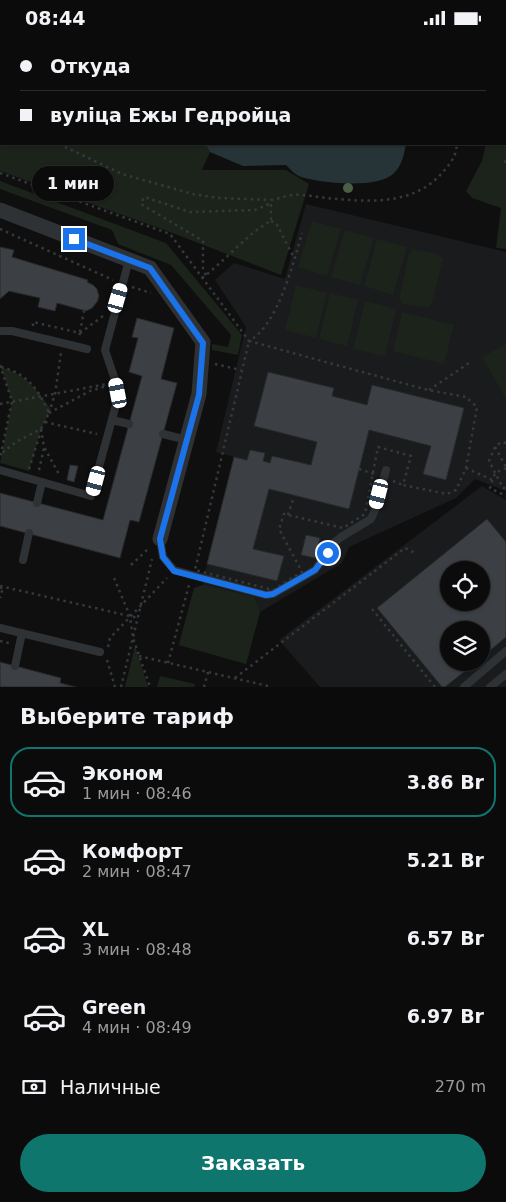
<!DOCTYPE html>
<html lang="ru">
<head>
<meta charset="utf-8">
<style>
  body { margin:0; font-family:"DejaVu Sans",sans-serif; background:#19191a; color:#f1f3f6; height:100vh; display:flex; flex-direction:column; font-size:19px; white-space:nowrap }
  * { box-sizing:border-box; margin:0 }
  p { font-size:16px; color:#9a9b9d }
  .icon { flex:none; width:28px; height:28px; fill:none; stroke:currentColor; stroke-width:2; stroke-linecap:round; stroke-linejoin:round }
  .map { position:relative; height:652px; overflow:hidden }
  .panel { display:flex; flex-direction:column; background:#0b0b0c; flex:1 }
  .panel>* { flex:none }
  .banner { position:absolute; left:0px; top:0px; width:506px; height:110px; box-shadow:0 1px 4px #0004,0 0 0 1px #2b2b2d; display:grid; align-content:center; height:110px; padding:0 20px; background:#0b0b0c }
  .controls { position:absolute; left:440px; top:526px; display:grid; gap:10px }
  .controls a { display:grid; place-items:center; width:50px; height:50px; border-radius:50%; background:#0b0b0c; box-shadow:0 1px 4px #0004,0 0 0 1px #2b2b2d; font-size:25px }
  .end { position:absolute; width:22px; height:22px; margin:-11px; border:6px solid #1a73e8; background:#fff; box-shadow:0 0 0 2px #fff }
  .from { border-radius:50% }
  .bubble { position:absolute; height:35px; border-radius:18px; background:#0b0b0c; box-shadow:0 1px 4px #0004,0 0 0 1px #2b2b2d; font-size:16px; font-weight:800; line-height:35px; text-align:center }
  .car { position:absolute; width:15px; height:30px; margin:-15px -8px; border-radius:6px; box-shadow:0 0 4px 1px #0007; background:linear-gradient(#fff 24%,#345 0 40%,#fff 0 76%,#345 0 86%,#fff 0) }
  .banner b { display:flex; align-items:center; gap:18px; height:48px; font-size:19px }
  .banner b+b { border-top:1px solid #2b2b2d }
  .banner i { width:12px; height:12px; background:#f1f3f6 }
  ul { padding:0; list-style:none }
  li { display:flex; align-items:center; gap:15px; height:70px; margin:0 10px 8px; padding:0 10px; border:2px solid transparent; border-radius:20px }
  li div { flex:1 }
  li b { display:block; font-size:19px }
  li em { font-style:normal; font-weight:800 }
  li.selected { border-color:#0f766e }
  li>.icon { width:45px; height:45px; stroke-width:1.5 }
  h2 { padding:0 20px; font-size:22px; line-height:60px }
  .pay { display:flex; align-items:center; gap:12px; height:55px; padding:0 20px; font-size:19px }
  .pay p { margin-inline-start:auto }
  .cta { display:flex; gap:10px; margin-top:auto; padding:10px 20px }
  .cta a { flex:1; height:58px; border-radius:30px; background:#0f766e; color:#fff; font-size:20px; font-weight:800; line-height:58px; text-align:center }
  .status { display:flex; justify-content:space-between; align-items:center; height:35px; padding:0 25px; background:#0b0b0c; direction:ltr }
  .status svg { height:14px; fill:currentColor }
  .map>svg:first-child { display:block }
  .built { fill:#1a1b1d; fill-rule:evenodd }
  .green { fill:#1b231b }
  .water { fill:#263337 }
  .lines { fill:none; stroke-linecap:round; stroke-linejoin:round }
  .river { stroke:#263337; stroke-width:25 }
  .building { fill:#3c3f43; stroke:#28292c; fill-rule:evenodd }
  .path { stroke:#35393c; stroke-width:2.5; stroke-dasharray:2.5 4; stroke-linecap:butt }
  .lane { stroke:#2f3235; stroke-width:8 }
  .street { stroke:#2f3235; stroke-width:15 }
  .tree { fill:#4a5f46 }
  .route { stroke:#1a73e8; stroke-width:6 }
</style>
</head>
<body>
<div class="status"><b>08:44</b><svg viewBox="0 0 49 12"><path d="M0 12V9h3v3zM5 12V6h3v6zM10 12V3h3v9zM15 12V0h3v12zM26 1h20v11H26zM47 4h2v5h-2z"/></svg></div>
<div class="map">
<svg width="506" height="652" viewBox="0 0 506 652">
  <rect width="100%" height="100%" fill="#0f0f10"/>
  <!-- built -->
  <path class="built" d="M306 169 506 217V456L475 444 456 463 349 512 342 528 260 577 246 629 179 610 194 553 203 550 207 529 234 422 216 417 246 292 215 245 234 228 285 244Z
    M482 451 506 465V652H320L279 605ZM449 535H481V568H449ZM449 595H481V628H449Z"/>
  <!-- green -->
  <path class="green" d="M0 0H506V214L496 213 501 173 472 163 466 156 482 126 486 109H505V1H1L0 3Z
    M0 40 1 109H205L210 117 202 135H286L309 149 281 240 170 197 0 136Z
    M0 146 166 208 242 300 238 320 212 315V309L228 312 231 300 171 230 118 209 112 195 0 154Z
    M312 186 341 194 327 241 298 232Z
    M345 195 374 203 360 250 331 242Z
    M377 204 407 212 393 260 364 251Z
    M413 214 438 219 443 224 432 268 428 273 403 269 399 264 409 219Z
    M296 250 327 258 316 303 285 295Z
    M330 258 358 265 347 311 319 304Z
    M365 266 396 274 385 321 353 314Z
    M402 277 454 290 444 329 393 316Z
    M506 309V364L482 322Z
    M1 332C26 339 36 354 51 374L41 394 29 436 0 428 12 366Z
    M203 550 254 562 260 577 246 629 179 610 194 553Z
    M135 611 148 652H125Z
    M160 641 195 649 194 652H157Z"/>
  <!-- water -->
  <path class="water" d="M205 109H406C404 119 402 130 395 137 379 155 322 148 301 142 295 140 290 134 286 130L243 131 210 117Z"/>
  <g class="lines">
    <!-- river -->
    <path class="river" d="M505 94 506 93"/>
  </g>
  <!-- building -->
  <path class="building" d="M0 212 14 215 12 222 88 245 87 247 93 250 97 254 99 261 97 267 92 273 86 276 57 268 55 276 38 272 40 263 22 259 9 256 0 264Z
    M137 283 174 293 161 344 177 348 139 487 130 485 120 523 0 491V458L103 485 142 341 129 337 138 303 132 302Z
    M268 337 334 353 332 361 367 370 372 350 464 373 446 445 423 439 431 411 369 395 349 474 269 454 253 514 284 521 277 546 207 529 234 422 247 425 250 415 265 418 263 426 270 428 272 421 311 430 317 407 254 391Z
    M70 430 78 431 74 447 67 445Z
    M487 484 506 507V602L481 623V595H449V628H475L445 652H442L377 573ZM449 535H481V568H449Z
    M306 500 320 503 315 523 301 520Z
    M0 627 61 643 60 648 76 652H0Z"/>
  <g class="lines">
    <!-- path -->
    <path class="path" d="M136 0 139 1
      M325 0 330 1
      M394 0 395 1
      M257 1 258 0
      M473 1 474 0
      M0 81H1
      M59 109 122 139 193 159 218 163 270 165
      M504 127 506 126
      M0 138 170 199 249 306C278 290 293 229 302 198
      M271 186 276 188 292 219 296 220
      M0 194 113 245
      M206 240 203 235V206L141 169 144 162 190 177 255 175 271 168
      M202 243C224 227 249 197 271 186V165C278 164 285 161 293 160 304 159 316 162 327 163 367 167 413 171 442 138 450 129 456 122 457 109
      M132 252 151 258
      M33 291V287L80 298 79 302
      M80 297 84 276
      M80 298 103 281
      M249 306 428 355 466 362 477 372 466 433 456 455 447 459 403 450 411 421 378 412 365 479 343 493 284 479 279 494 302 537 273 555 195 535Z
      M215 329 241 335
      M0 330 12 366 0 423
      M1 332C28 339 38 354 49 378L41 394 16 407 2 418
      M429 355 472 326
      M0 369 107 349
      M49 378 90 356 107 351
      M49 378 55 359 61 318
      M45 387 97 399
      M41 394 44 412 60 441
      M506 408 501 407 495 412 489 426 503 453H506
      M495 412 506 432
      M466 433 492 445
      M506 433 495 438 490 453 506 461
      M29 434 41 396
      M359 434 374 439
      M39 435 44 413
      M393 446 403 450
      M288 480 293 465
      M131 530 149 513
      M114 543 130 581 133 603 150 652
      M0 551 138 583
      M0 553 3 552 0 563
      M372 574 435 652
      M0 606 9 608
      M108 612 110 603 167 543
      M139 621 272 652
      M107 625 115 652
      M168 628 189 550
      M235 643 405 513 415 518
      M121 652 152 524
      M204 652 208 637"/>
    <!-- lane -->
    <path class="lane" d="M0 296H12L87 314
      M112 385 129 389
      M163 399 187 405
      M0 435 91 461 117 366 116 348 105 315 129 225
      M37 468 42 447
      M160 504 163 522 174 535 266 560 273 559 315 535 334 508 341 502 371 484 375 475 386 435
      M23 525 29 498
      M0 593 100 617
      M15 631 22 598
      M464 652 506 616
      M490 652 506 639"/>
    <!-- street -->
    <path class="street" d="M0 175 150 233 203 307 199 359 160 504"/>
  </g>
  <!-- trees -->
  <circle class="tree" cx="348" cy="153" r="5"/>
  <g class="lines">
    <!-- route -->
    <path class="route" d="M74 204 150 233 203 308 199 360 160 504 163 522 174 536 266 560 273 559 315 535 328 518"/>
  </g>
</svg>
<div class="controls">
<a><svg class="icon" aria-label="locate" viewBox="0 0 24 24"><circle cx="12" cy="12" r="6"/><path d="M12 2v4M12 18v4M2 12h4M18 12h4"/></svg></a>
<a><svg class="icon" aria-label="layers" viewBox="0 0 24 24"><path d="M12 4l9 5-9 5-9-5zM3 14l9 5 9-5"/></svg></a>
</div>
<i class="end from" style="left:328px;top:518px"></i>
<i class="end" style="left:74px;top:204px"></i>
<div class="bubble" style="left:32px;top:131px;width:82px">1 мин</div>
<i class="car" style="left:118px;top:263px;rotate:16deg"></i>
<i class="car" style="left:118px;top:358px;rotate:349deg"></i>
<i class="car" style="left:96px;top:446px;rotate:195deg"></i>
<i class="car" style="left:379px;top:459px;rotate:194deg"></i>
<div class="banner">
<b><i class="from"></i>Откуда</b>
<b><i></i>вуліца Ежы Гедройца</b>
</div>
</div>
<section class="panel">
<h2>Выберите тариф</h2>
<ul>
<li class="selected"><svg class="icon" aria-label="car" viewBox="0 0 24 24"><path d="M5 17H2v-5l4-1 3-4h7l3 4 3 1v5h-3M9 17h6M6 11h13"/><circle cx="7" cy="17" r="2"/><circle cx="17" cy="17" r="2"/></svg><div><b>Эконом</b><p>1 мин · 08:46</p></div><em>3.86 Br</em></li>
<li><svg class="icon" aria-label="car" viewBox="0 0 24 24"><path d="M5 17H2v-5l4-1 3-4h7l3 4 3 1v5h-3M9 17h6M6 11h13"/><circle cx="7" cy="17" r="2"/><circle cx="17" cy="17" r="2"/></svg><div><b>Комфорт</b><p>2 мин · 08:47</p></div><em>5.21 Br</em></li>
<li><svg class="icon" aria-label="car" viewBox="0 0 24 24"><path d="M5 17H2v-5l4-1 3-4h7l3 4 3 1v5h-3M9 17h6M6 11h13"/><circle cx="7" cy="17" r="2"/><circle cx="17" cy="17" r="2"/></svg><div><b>XL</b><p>3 мин · 08:48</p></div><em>6.57 Br</em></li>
<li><svg class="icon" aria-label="car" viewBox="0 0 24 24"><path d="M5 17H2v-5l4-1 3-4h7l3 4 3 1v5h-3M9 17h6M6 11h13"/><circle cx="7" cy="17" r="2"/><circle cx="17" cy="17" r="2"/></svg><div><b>Green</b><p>4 мин · 08:49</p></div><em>6.97 Br</em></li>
</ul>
<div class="pay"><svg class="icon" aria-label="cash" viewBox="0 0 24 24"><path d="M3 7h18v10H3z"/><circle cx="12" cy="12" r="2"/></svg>Наличные<p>270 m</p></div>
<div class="cta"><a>Заказать</a></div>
</section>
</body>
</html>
